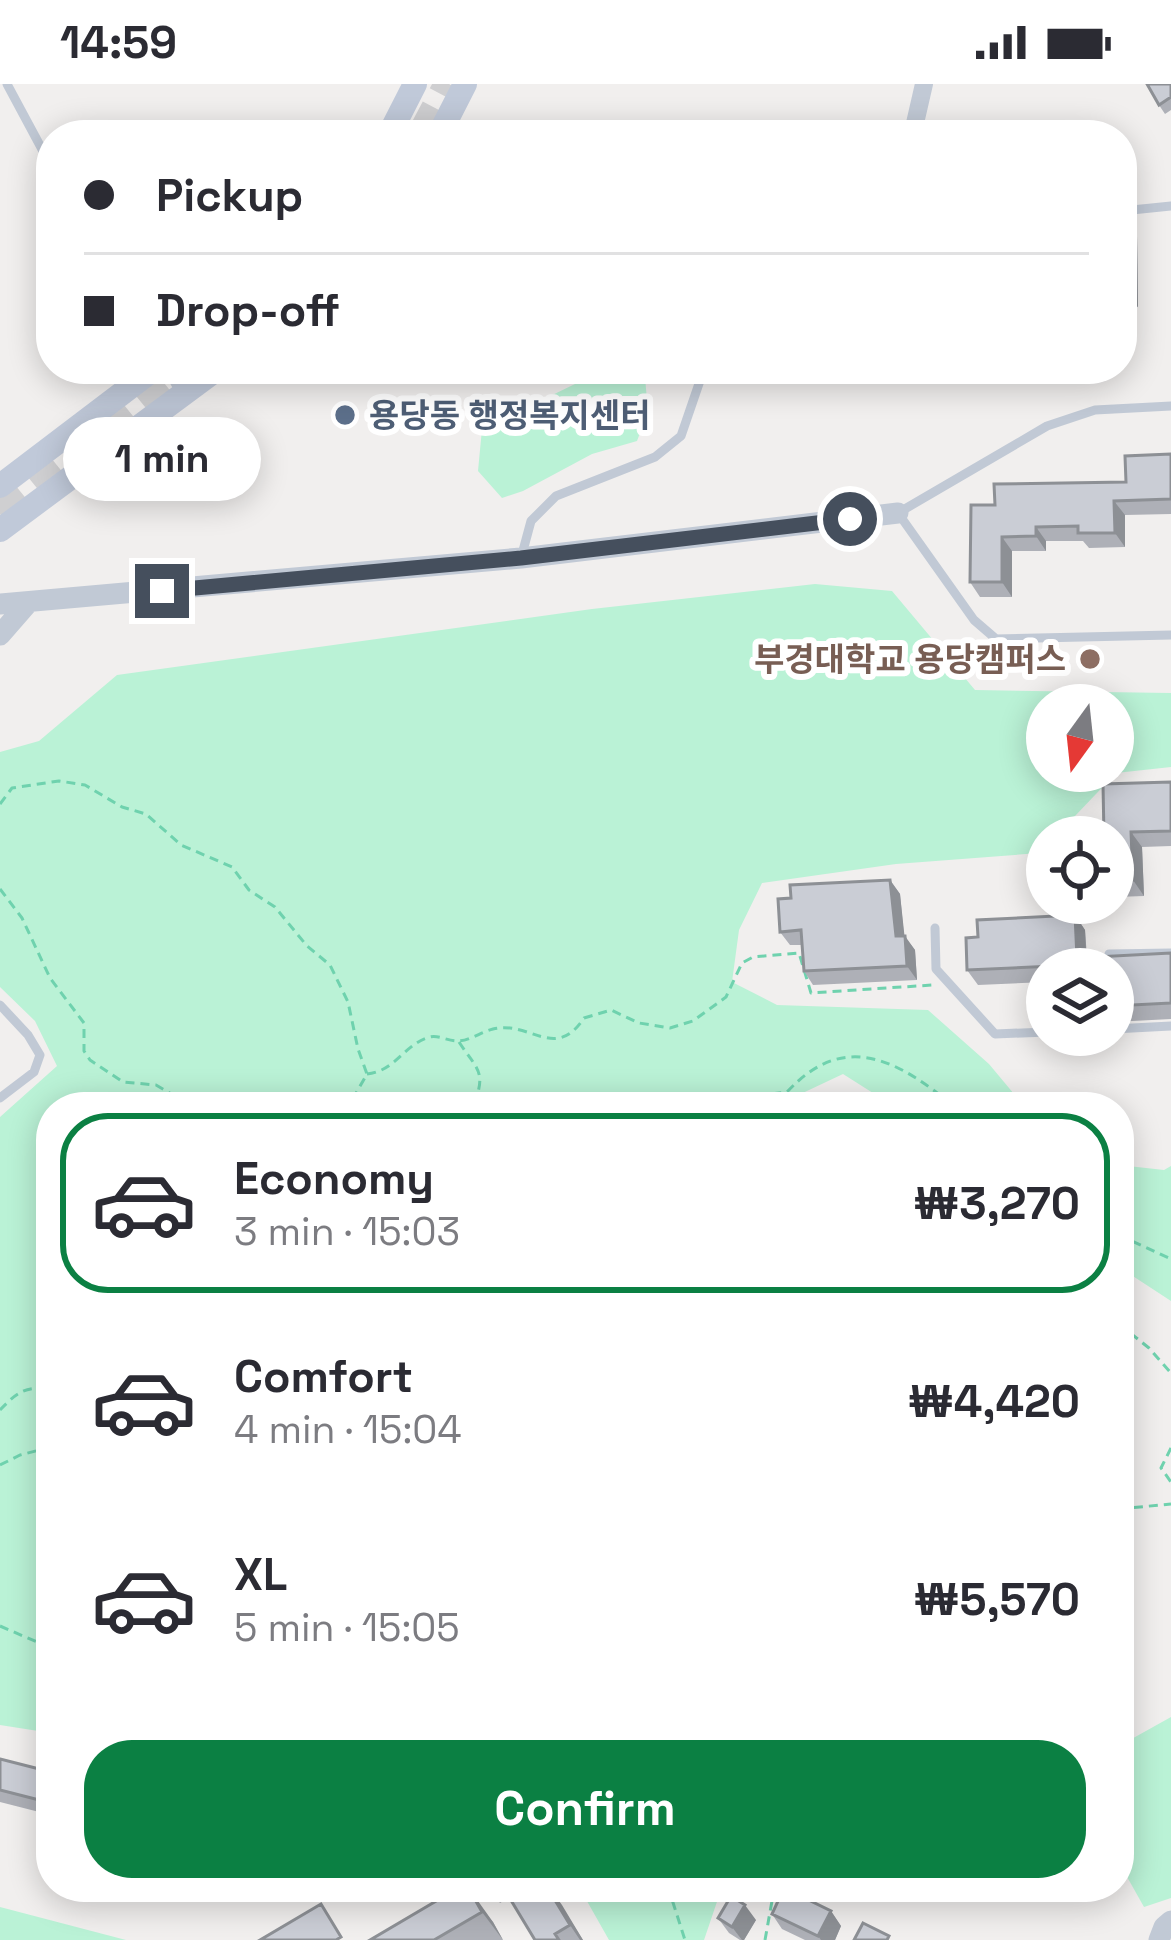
<!DOCTYPE html>
<html lang="en">
<head>
<meta charset="utf-8">
<style>
  body { margin:0; font-family:"Space Grotesk","Noto Sans KR",sans-serif; background:#f2f2f3; color:#2b2b33; height:100vh; display:flex; flex-direction:column; font-size:45px; white-space:nowrap }
  * { box-sizing:border-box; margin:0 }
  p { font-size:39px; color:#7c7c81 }
  .icon { flex:none; width:66px; height:66px; fill:none; stroke:currentColor; stroke-width:2; stroke-linecap:round; stroke-linejoin:round }
  .map { position:relative; flex:1; overflow:hidden }
  .panel { position:absolute; left:36px; top:1008px; width:1098px; height:810px; display:flex; flex-direction:column; background:#fff; border-radius:48px; box-shadow:0 6px 30px #0003 }
  .panel>* { flex:none }
  .banner { position:absolute; left:36px; top:36px; width:1101px; height:264px; border-radius:48px; box-shadow:0 6px 30px #0003; display:grid; align-content:center; height:264px; padding:0 48px; background:#fff }
  .needle { width:78px; rotate:195deg }
  .buttons { position:absolute; left:1026px; top:600px; display:grid; gap:24px }
  .buttons a { display:grid; place-items:center; width:108px; height:108px; border-radius:50%; background:#fff; box-shadow:0 6px 30px #0003; font-size:60px }
  .end { position:absolute; width:54px; height:54px; margin:-27px; border:15px solid #454f5d; background:#fff; box-shadow:0 0 0 6px #fff }
  .from { border-radius:50% }
  .bubble { position:absolute; height:84px; border-radius:42px; background:#fff; box-shadow:0 6px 30px #0003; font-size:39px; font-weight:600; line-height:84px; text-align:center }
  .banner b { display:flex; align-items:center; gap:42px; height:114px; font-size:45px }
  .banner b+b { border-top:3px solid #e1e1e2 }
  .banner i { width:30px; height:30px; background:#2b2b33 }
  ul { padding:21px 0 0; list-style:none }
  li { display:flex; align-items:center; gap:36px; height:180px; margin:0 24px 18px; padding:0 24px; border:6px solid transparent; border-radius:48px }
  li div { flex:1 }
  li b { display:block; font-size:45px }
  li em { font-style:normal; font-weight:600 }
  li.on { border-color:#0b8043 }
  li>.icon { width:108px; height:108px; stroke-width:1.5 }
  .action { display:flex; gap:24px; margin-top:auto; padding:24px 48px }
  .action a { flex:1; height:138px; border-radius:48px; background:#0b8043; color:#fff; font-size:48px; font-weight:600; line-height:138px; text-align:center }
  .status { display:flex; justify-content:space-between; align-items:center; height:84px; padding:0 60px; background:#fff; direction:ltr }
  .status svg { height:33px; fill:currentColor }
  .map>svg:first-child { display:block }
  .green { fill:#baf2d6; fill-rule:evenodd }
  .lines { fill:none; stroke-linecap:round; stroke-linejoin:round }
  .trunk-tunnel { stroke:#cfcfd1; stroke-width:30; stroke-dasharray:30 15; stroke-linecap:butt }
  .path { stroke:#6fd2ae; stroke-width:3; stroke-dasharray:9 6; stroke-linecap:butt }
  .service { stroke:#c1c9d5; stroke-width:9 }
  .minor { stroke:#c1c9d5; stroke-width:18 }
  .tertiary { stroke:#c1c9d5; stroke-width:21 }
  .secondary { stroke:#c0c9d9; stroke-width:24 }
  .wall { fill:#aeb0b7 }
  .shaded-wall { fill:#8d9095 }
  .building { fill:#cacdd5; stroke:#8d9095; stroke-width:3 }
  .route { stroke:#454f5d; stroke-width:15 }
  .service-dot { fill:#5c6f8a; stroke:#fff; stroke-width:4.5 }
  .education-dot { fill:#8d6e63; stroke:#fff; stroke-width:4.5 }
  .labels { text-anchor:middle; stroke-width:12; stroke-linejoin:round; paint-order:stroke }
  .service-label { font-size:33px; font-weight:bold; fill:#4e5e75; stroke:#fff; text-anchor:start }
  .education-label { font-size:33px; font-weight:bold; fill:#785e54; stroke:#fff; text-anchor:end }
</style>
</head>
<body>
<div class="status"><b>14:59</b><svg viewBox="0 0 49 12"><path d="M0 12V9h3v3zM5 12V6h3v6zM10 12V3h3v9zM15 12V0h3v12zM26 1h20v11H26zM47 4h2v5h-2z"/></svg></div>
<div class="map">
<svg width="1171" height="1856" viewBox="0 0 1171 1856">
  <rect width="100%" height="100%" fill="#f1efee"/>
  <!-- green -->
  <path class="green" d="M627 285H650L645 293 648 328 637 357 592 370 523 407 502 414 478 387 482 345 575 300 624 293Z
    M815 500 892 507 975 606 1171 609V683L1116 689 1055 753H1047V761L1040 769 896 780 762 799 739 846 732 898 777 921 928 926 989 980 1025 1023H895L843 990 773 1023H51V1649L0 1641V1033L57 982 35 937 0 903V668L39 657 117 591 592 525ZM1047 621H1113V687H1047Z
    M1119 1081 1164 1086 1171 1082V1217L1119 1183Z
    M1171 1633V1814L1144 1823 1126 1791 1119 1770V1662Z
    M579 1803H722L704 1856H609Z
    M0 1823 126 1856H0Z"/>
  <g class="lines">
    <!-- trunk-tunnel -->
    <path class="trunk-tunnel" d="M422 51 449 0
      M0 430 179 285"/>
    <!-- path -->
    <path class="path" d="M0 720 12 704 59 697 85 701 122 723 146 730 181 761 232 783 249 806 275 823 307 862 330 881 348 918 358 965 367 990 348 1023
      M0 805 22 834 50 894 84 939V967L90 976 123 998 156 1001 194 1023
      M459 958C478 987 487 987 473 1023
      M367 990C396 987 404 960 430 953 439 951 448 957 457 957 469 957 481 948 493 945 530 936 555 978 584 934L611 926 639 939 670 944 693 937 726 913 742 879 753 873 799 869 811 909 932 901
      M574 1023C599 1015 618 1021 643 1021 664 1022 682 1018 703 1023
      M730 1023 753 1012 787 1008C845 945 899 977 955 1023
      M1119 1151 1171 1175
      M1119 1240 1149 1264 1171 1289
      M0 1326C17 1308 27 1301 51 1306
      M1171 1364 1161 1384 1171 1398
      M0 1381 20 1371 51 1363
      M1119 1425 1171 1420
      M0 1542 51 1564
      M668 1803 685 1856
      M765 1856 772 1817 781 1803"/>
    <!-- service -->
    <path class="service" d="M7 0 51 82
      M1122 127 1171 122
      M167 285 179 306
      M1171 322 1095 326 1047 342 898 429 974 536 996 555 1171 551
      M521 474 531 437 556 412 655 373 681 352 704 285
      M935 844 936 885 995 950 1047 948
      M1109 870 1171 869
      M0 921 28 951 40 971 34 988 0 1014
      M1113 945 1171 942"/>
    <!-- minor -->
    <path class="minor" d="M913 48 924 0"/>
    <!-- tertiary -->
    <path class="tertiary" d="M0 520 521 474 898 429
      M0 551 27 520
      M1159 1856 1164 1843 1171 1837"/>
    <!-- secondary -->
    <path class="secondary" d="M389 51 415 0
      M439 51 465 0
      M0 402 154 285
      M0 446 217 285"/>
  </g>
  <!-- wall -->
  <path class="wall" d="M1171 0V26L1165 30 1159 21Z
    M1122 131 1137 152 1138 223 1122 225Z
    M1171 370V430L1125 431V463L1089 464 1083 457H1046V467H1012V513H980L970 498 995 421 1126 398Z
    M1171 698V762L1142 763 1144 812 1116 813 1113 808V753Z
    M890 796 900 810 904 852 915 866 917 896 813 901 804 887 802 861H790L780 848 791 814Z
    M1075 831 1085 846 1087 873 1171 869V935L1113 938V885H1047V898L978 901 967 886 978 853Z
    M0 1675 51 1688V1731L0 1718Z
    M460 1803 493 1838 503 1856H370Z
    M488 1803H549L583 1856H535L510 1813 500 1819Z
    M831 1827 841 1842 835 1856H805L782 1845 772 1830Z
    M718 1834 756 1836 744 1856H740L729 1849Z"/>
  <!-- shaded-wall -->
  <path class="shaded-wall" d="M1122 131 1137 152 1138 223 1122 199Z
    M1114 417 1125 431V463L1115 449Z
    M1036 443 1046 457V467L1036 452Z
    M1002 453 1012 467V513L1002 498Z
    M1131 748 1142 763 1144 812 1133 796Z
    M890 796 900 810 906 866 896 852Z
    M1075 831 1085 846 1087 885 1077 874Z
    M905 852 915 866 917 896 907 882Z
    M468 1803 493 1838 503 1856 482 1828Z
    M547 1803H549L562 1821 583 1856H580L570 1841Z
    M745 1821 756 1836 744 1856H742L732 1843Z
    M831 1827 841 1842 835 1856H821L818 1852Z"/>
  <!-- building -->
  <path class="building" d="M1147 0H1171V13L1159 21Z
    M1171 370V415L1114 417 1115 449H1078V442L1036 443V452L1002 453V498H970L971 421H995L994 400 1126 398 1125 372Z
    M1171 698V747L1131 748 1133 796 1113 797V753H1104L1103 700Z
    M890 796 896 852H905L907 882 804 887 801 846 780 848 778 815 791 814 790 801Z
    M1075 831 1077 874 1171 869V919L1113 922V885H1053V882L967 886 966 854 978 853 977 836Z
    M0 1675 51 1688V1719L0 1706Z
    M460 1803H468L482 1828 434 1856H370Z
    M503 1803H547L570 1841 555 1850 559 1856H535Z
    M784 1804 831 1827 818 1852 772 1830Z
    M731 1812 745 1821 732 1843 718 1834Z
    M321 1820 341 1853 336 1856H260Z
    M863 1839 889 1852 887 1856H854Z"/>
  <g class="lines">
    <!-- route -->
    <path class="route" d="M162 507 521 474 850 435"/>
  </g>
  <!-- markers -->
  <circle class="service-dot" cx="345" cy="331" r="12"/>
  <circle class="education-dot" cx="1090" cy="575" r="12"/>
  <g class="labels">
    <!-- service labels -->
    <g class="service-label">
      <text x="369" y="343">용당동 행정복지센터</text>
    </g>
    <!-- education labels -->
    <g class="education-label">
      <text x="1066" y="587">부경대학교 용당캠퍼스</text>
    </g>
  </g>
</svg>
<div class="buttons">
<a><svg class="needle" viewBox="-14 -14 28 28"><path d="M0-13l5 13h-10z" fill="#e53935"/><path d="M0 13l5-13h-10z" fill="#7c7c81"/></svg></a>
<a><svg class="icon" aria-label="locate" viewBox="0 0 24 24"><circle cx="12" cy="12" r="6"/><path d="M12 2v4M12 18v4M2 12h4M18 12h4"/></svg></a>
<a><svg class="icon" aria-label="layers" viewBox="0 0 24 24"><path d="M12 4l9 5-9 5-9-5zM3 14l9 5 9-5"/></svg></a>
</div>
<i class="end from" style="left:850px;top:435px"></i>
<i class="end" style="left:162px;top:507px"></i>
<div class="bubble" style="left:63px;top:333px;width:198px">1 min</div>
<div class="banner">
<b><i class="from"></i>Pickup</b>
<b><i></i>Drop-off</b>
</div>
<section class="panel">
<ul>
<li class="on"><svg class="icon" aria-label="car" viewBox="0 0 24 24"><path d="M5 17H2v-5l4-1 3-4h7l3 4 3 1v5h-3M9 17h6M6 11h13"/><circle cx="7" cy="17" r="2"/><circle cx="17" cy="17" r="2"/></svg><div><b>Economy</b><p>3 min · 15:03</p></div><em>₩3,270</em></li>
<li><svg class="icon" aria-label="car" viewBox="0 0 24 24"><path d="M5 17H2v-5l4-1 3-4h7l3 4 3 1v5h-3M9 17h6M6 11h13"/><circle cx="7" cy="17" r="2"/><circle cx="17" cy="17" r="2"/></svg><div><b>Comfort</b><p>4 min · 15:04</p></div><em>₩4,420</em></li>
<li><svg class="icon" aria-label="car" viewBox="0 0 24 24"><path d="M5 17H2v-5l4-1 3-4h7l3 4 3 1v5h-3M9 17h6M6 11h13"/><circle cx="7" cy="17" r="2"/><circle cx="17" cy="17" r="2"/></svg><div><b>XL</b><p>5 min · 15:05</p></div><em>₩5,570</em></li>
</ul>
<div class="action"><a>Confirm</a></div>
</section>
</div>
</body>
</html>
